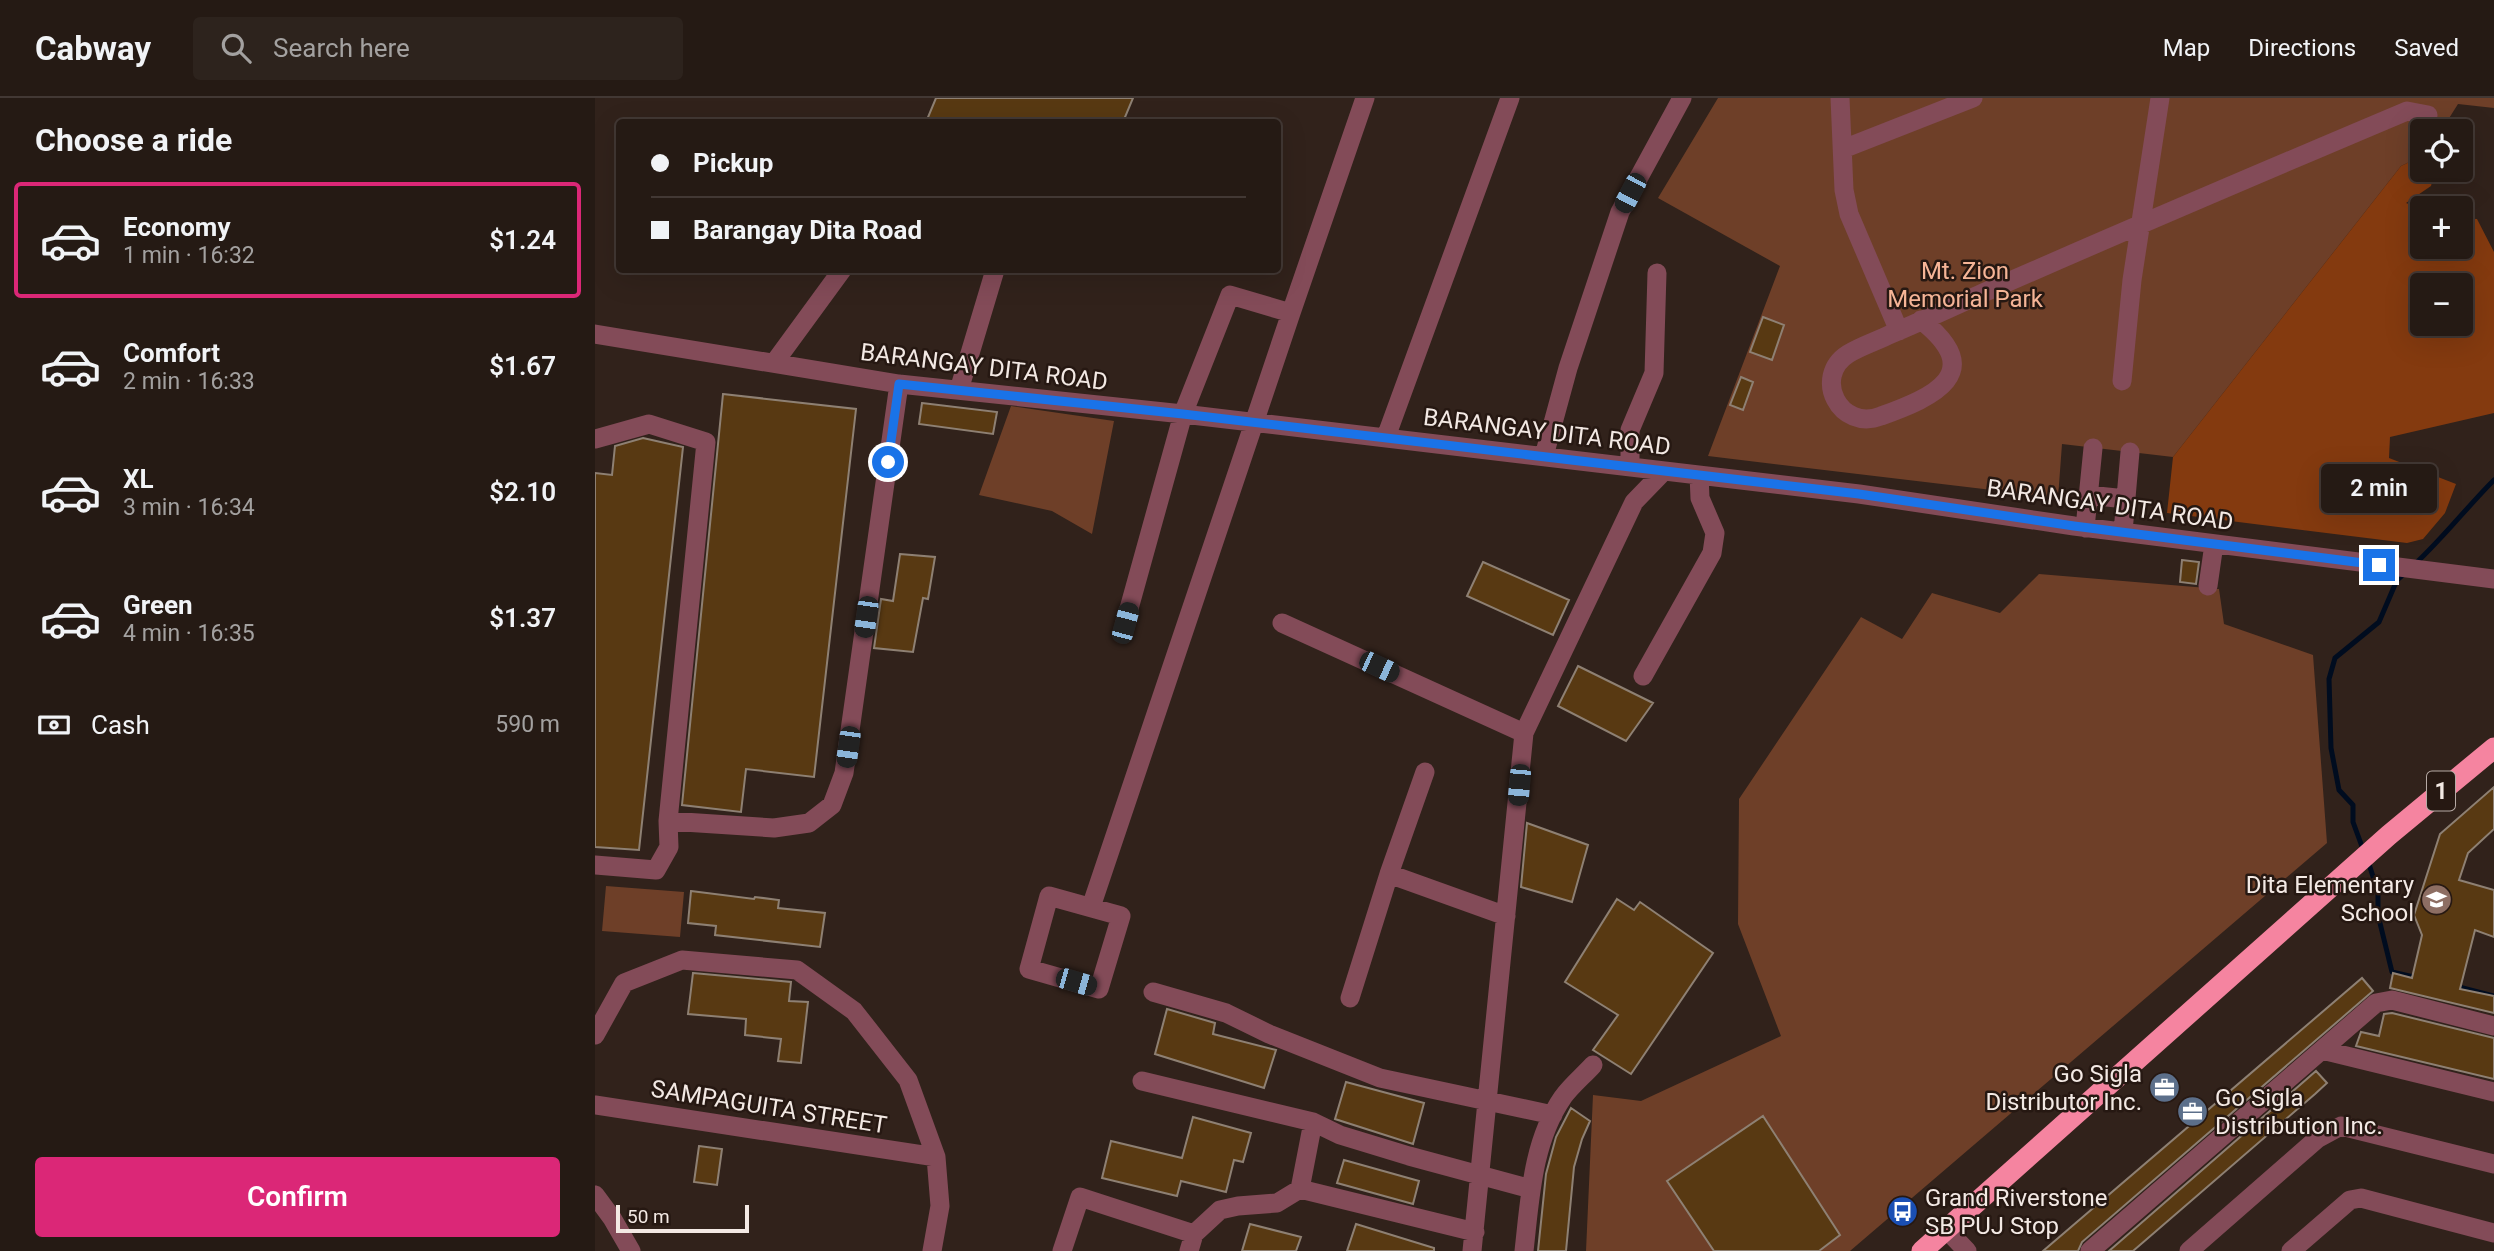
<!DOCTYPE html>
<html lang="en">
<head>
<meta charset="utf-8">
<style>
  body { margin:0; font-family:Roboto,sans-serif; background:#2d231d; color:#f1f3f6; height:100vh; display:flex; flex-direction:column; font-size:26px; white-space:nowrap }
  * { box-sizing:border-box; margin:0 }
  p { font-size:23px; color:#a3a1a0 }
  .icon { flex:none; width:38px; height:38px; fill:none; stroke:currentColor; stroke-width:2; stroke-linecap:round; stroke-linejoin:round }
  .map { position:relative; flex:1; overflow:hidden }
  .panel { display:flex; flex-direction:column; background:#251a14; width:595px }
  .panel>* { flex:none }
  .banner { position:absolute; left:21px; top:21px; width:665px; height:154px; border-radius:7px; box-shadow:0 7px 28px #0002,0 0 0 2px #423834; display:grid; align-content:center; height:154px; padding:0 35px; background:#251a14 }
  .fabs { position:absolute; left:1815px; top:21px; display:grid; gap:14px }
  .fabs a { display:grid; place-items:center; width:63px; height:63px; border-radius:7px; background:#251a14; box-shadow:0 7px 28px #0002,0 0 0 2px #423834; font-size:35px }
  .scale { position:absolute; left:21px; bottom:18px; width:133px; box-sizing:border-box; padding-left:7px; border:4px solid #f3e9e4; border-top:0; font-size:19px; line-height:24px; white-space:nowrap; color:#f3e9e4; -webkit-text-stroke:5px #261812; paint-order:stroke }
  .end { position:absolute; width:32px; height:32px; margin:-16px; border:9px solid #1a73e8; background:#fff; box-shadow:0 0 0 4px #fff }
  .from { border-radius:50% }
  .bubble { position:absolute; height:49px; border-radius:7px; background:#251a14; box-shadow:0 7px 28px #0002,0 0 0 2px #423834; font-size:23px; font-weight:600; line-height:49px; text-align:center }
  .car { position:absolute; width:21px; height:42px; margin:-21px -10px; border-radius:9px; box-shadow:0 0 5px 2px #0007; background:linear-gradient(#222 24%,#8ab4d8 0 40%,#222 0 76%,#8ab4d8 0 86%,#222 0) }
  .banner b { display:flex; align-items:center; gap:24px; height:66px; font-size:26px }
  .banner b+b { border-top:2px solid #423834 }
  .banner i { width:18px; height:18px; background:#f1f3f6 }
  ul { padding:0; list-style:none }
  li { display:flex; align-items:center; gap:21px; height:116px; margin:0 14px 10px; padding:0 21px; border:4px solid transparent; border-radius:7px }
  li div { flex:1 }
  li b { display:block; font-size:26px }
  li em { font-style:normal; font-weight:600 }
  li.selected { border-color:#db2777 }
  li>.icon { width:63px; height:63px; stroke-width:1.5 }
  h2 { padding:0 35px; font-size:32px; line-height:84px }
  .pay { display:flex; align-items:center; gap:18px; height:77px; padding:0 35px; font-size:26px }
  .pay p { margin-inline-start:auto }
  .button { display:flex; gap:14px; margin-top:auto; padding:14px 35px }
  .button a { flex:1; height:80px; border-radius:7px; background:#db2777; color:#fff; font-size:28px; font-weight:600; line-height:80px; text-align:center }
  header { display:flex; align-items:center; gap:42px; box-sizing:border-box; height:98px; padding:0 35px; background:#251a14; border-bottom:2px solid #423834 }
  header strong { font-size:33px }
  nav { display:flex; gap:38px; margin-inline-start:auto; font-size:24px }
  .search { width:490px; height:63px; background:#2d231d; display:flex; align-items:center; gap:18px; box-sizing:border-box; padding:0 24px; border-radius:7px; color:#a3a1a0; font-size:26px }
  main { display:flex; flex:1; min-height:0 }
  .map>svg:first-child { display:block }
  .green { fill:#6e3f28 }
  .forest { fill:#843a0f; fill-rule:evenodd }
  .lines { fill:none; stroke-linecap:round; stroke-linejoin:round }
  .stream { stroke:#000c1f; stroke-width:5 }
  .building { fill:#583912; stroke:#8e8073; stroke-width:2 }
  .minor { stroke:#834b58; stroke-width:19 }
  .highway { stroke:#f584a0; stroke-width:21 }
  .route { stroke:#1a73e8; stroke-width:9 }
  .labels { text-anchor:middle; stroke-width:5; stroke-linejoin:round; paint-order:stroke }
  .shield { fill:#261812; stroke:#b6aaa5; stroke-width:2 }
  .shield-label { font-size:23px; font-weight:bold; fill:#f3e9e4 }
  .park-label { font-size:24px; fill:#f6b597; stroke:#261812 }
  .street-label { font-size:24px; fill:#f3e9e4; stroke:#261812 }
  .poi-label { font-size:24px; fill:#f3e9e4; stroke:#261812; text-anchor:end }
</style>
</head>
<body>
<header>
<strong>Cabway</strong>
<div class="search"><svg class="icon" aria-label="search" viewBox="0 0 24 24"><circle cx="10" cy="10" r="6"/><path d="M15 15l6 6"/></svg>Search here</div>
<nav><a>Map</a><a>Directions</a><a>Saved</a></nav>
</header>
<main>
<section class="panel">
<h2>Choose a ride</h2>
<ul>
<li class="selected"><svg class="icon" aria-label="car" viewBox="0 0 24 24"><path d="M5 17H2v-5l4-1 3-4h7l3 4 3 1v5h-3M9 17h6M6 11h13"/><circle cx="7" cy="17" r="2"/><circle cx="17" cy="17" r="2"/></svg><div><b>Economy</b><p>1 min · 16:32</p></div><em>$1.24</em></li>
<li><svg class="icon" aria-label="car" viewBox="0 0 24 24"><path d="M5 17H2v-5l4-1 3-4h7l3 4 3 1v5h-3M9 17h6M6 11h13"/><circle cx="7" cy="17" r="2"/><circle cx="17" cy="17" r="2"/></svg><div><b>Comfort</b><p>2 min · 16:33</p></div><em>$1.67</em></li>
<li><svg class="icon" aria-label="car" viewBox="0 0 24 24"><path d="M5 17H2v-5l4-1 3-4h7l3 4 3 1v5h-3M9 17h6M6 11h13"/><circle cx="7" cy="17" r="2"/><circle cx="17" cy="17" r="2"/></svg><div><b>XL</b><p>3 min · 16:34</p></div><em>$2.10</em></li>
<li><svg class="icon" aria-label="car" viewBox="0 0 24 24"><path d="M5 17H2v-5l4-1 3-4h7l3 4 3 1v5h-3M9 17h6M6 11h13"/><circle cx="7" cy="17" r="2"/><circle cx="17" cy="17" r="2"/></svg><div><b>Green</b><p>4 min · 16:35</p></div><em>$1.37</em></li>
</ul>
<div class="pay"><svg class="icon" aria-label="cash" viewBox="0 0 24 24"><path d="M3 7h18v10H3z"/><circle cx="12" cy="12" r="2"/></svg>Cash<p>590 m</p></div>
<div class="button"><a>Confirm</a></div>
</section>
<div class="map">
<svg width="1899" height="1153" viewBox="0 0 1899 1153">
  <rect width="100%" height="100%" fill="#31221b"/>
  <!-- green -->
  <path class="green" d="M1123 0H1899V10L1863 6 1846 33H1827V58L1806 68 1578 359 1467 346 1463 400 1113 358 1185 168 1063 100Z
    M416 308 519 323 497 436 457 413 384 397Z
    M1444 476 1624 491 1629 526 1718 557 1732 745 1255 1153H991L998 997 1046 1003 1186 938 1143 826 1144 701 1266 519 1307 541 1337 495 1405 515Z
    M11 788 89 794 85 839 7 833Z"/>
  <!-- forest -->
  <path class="forest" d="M1827 58V72H1840L1836 88 1811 105 1827 111V149H1866V120L1882 121 1899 154V315L1795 339 1794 360 1861 386 1850 415 1828 441 1812 445 1572 415 1578 359 1806 68ZM1827 187H1866V226H1827Z"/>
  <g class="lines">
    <!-- stream -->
    <path class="stream" d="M1820 466C1848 440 1872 409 1899 382
      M1769 754 1758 724V707L1744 692 1736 650 1734 581 1740 560 1784 524 1802 482 1810 475
      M1773 763 1783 794V817L1797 874 1823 880
      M1860 888 1899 898"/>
  </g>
  <!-- building -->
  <path class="building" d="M341 0H538L528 24H331Z
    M1168 219 1189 227 1177 262 1155 254Z
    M1146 279 1158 284 1148 312 1135 307Z
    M128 296 261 311 219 679 151 671 146 714 87 707Z
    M327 305 402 314 398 336 324 326Z
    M48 340 88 349 44 752 0 749V375L17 377 20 348Z
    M305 456 340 459 333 501 328 500 318 554 279 550 286 501 298 503Z
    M1587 462 1604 464 1601 486 1585 484Z
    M888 464 974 502 958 537 872 498Z
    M983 568 1058 605 1031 643 963 608Z
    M1899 689V731L1873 755 1864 782 1899 792V839L1880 832 1865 891 1899 898V915L1795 890 1798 875 1817 880 1827 837 1819 817 1845 736Z
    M932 725 993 747 977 804 926 789Z
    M96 793 159 801 160 799 184 802 183 810 230 815 225 849 120 837 121 828 93 825Z
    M1022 801 1039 812 1045 804 1118 855 1036 976 998 952 1023 917 970 884Z
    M98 875 196 884 194 903 213 904 206 965 183 963 186 941 150 937 151 921 93 916Z
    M1767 880 1778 893 1487 1144 1483 1153H1448Z
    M572 911 620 925 618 936 681 952 669 990 560 956Z
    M1797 915 1899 940V981L1761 948 1766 934 1784 938 1789 916Z
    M1721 973 1732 985 1720 996 1538 1153H1514Z
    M751 984 829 1005 818 1046 740 1021Z
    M976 1010 995 1023 987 1041 979 1069 971 1153H943L951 1076 961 1039Z
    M1168 1018 1245 1137 1224 1153H1119L1072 1083Z
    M598 1019 656 1035 648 1064 639 1062 631 1094 586 1083 582 1098 507 1080 516 1043 587 1060Z
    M104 1048 127 1051 122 1087 99 1084Z
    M749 1062 824 1083 818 1106 742 1085Z
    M655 1126 706 1139 701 1153H647Z
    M761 1126 839 1150V1153H752Z"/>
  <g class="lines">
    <!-- minor -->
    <path class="minor" d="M1245 0 1249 92 1254 116 1304 233
      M1248 51 1378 0
      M1326 222C1393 275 1339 299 1286 318 1245 334 1217 279 1253 256 1266 248 1282 243 1296 236 1327 223 1357 209 1388 195 1529 133 1670 73 1812 13L1833 17
      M0 236 304 286 588 316 1264 396 1479 428 1899 481
      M179 265 247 172
      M1527 283 1537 182 1565 0
      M364 292 400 172
      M791 339 915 0
      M0 341 54 326 111 344 73 723 74 749 61 772 0 767
      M949 358 973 270 1025 114 1087 0
      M1035 368V332L1059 275 1062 175
      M1493 397 1531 401
      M1490 430 1498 350
      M1528 434 1535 354
      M1613 488 1619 446
      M530 525 588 316 635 197 696 215
      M687 525 929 635
      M1048 578 1117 455 1120 435 1105 400 1104 377
      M73 723 179 730 214 725 237 707 249 675 304 286
      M794 776 911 818
      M454 798 526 818 504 891 434 871Z
      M496 809 696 215 770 0
      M558 894 631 915 674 936 785 980 958 1017
      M755 900 794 776 830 674
      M0 937 29 885 87 862 202 872 259 913 313 982 341 1059 345 1108 337 1153
      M1727 952 1899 994
      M547 983 718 1024 745 1037 814 1058 936 1091
      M0 1007 341 1059
      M705 1091 718 1024
      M0 1097 17 1120 36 1153
      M1352 1132 1372 1153
      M467 1153 485 1099 599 1136
      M594 1153 599 1136 625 1112 643 1108 682 1105 705 1091 880 1134
      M877 1153 929 635 1039 404 1069 373
      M929 1153C935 1101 937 1044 968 999 976 988 988 978 998 967
      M1495 1153 1781 905 1797 902 1899 928
      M1594 1153 1722 1041 1746 1028 1899 1066
      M1696 1153 1755 1102 1766 1100 1899 1135"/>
    <!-- highway -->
    <path class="highway" d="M1327 1153 1794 737 1899 650"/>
  </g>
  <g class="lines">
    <!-- route -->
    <path class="route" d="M293 364 304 286 588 316 1264 396 1479 428 1784 467"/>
  </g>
  <!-- icons -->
  <defs>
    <symbol id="school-disc" viewBox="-11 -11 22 22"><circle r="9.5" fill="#8d6e63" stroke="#261812"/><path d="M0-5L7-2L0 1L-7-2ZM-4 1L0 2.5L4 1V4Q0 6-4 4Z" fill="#fff"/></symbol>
    <symbol id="office-disc" viewBox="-11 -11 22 22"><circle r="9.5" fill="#5c6f8a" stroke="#261812"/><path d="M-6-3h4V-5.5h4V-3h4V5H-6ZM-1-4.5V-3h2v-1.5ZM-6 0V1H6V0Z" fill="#fff"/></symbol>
    <symbol id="bus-disc" viewBox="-11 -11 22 22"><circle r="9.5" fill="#1a4fb4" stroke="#261812"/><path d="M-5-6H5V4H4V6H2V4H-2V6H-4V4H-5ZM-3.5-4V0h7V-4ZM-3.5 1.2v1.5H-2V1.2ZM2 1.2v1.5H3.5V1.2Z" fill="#fff"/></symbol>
  </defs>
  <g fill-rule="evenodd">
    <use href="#school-disc" x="1824" y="784" width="35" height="35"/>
    <use href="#office-disc" x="1552" y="972" width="35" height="35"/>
    <use href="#office-disc" x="1580" y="996" width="35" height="35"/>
    <use href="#bus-disc" x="1290" y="1096" width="35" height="35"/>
  </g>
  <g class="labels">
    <!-- shield labels -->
    <rect class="shield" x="1832" y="673.5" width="28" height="39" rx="5"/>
    <g class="shield-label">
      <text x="1846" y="701">1</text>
    </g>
    <!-- park labels -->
    <g class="park-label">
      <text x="1370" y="181">Mt. Zion<tspan x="1370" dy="28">Memorial Park</tspan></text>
    </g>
    <!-- street labels -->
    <g class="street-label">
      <text transform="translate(389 269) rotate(7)" y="8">BARANGAY DITA ROAD</text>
      <text transform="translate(952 334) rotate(7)" y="8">BARANGAY DITA ROAD</text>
      <text transform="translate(1515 407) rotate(8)" y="8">BARANGAY DITA ROAD</text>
      <text transform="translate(174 1009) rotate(9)" y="8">SAMPAGUITA STREET</text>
    </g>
    <!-- poi labels -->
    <g class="poi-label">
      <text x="1819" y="795">Dita Elementary<tspan x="1819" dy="28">School</tspan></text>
      <text x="1547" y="984">Go Sigla<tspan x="1547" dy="28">Distributor Inc.</tspan></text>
      <text x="1620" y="1008" text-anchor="start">Go Sigla<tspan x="1620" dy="28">Distribution Inc.</tspan></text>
      <text x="1330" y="1108" text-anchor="start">Grand Riverstone<tspan x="1330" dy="28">SB PUJ Stop</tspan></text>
    </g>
  </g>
</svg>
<div class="fabs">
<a><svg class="icon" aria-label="locate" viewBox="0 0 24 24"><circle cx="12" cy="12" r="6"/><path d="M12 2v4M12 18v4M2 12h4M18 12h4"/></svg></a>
<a>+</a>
<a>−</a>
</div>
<div class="scale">50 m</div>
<i class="end from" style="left:293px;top:364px"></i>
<i class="end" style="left:1784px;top:467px"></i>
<div class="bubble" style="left:1726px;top:366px;width:116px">2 min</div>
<i class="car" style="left:1035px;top:95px;rotate:208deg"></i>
<i class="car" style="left:271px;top:519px;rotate:188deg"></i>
<i class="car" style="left:530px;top:525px;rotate:15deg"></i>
<i class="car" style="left:784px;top:569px;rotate:115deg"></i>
<i class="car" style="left:253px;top:649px;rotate:188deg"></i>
<i class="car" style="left:924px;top:687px;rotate:185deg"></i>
<i class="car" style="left:481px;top:884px;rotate:106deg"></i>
<div class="banner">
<b><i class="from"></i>Pickup</b>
<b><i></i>Barangay Dita Road</b>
</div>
</div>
</main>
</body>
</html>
